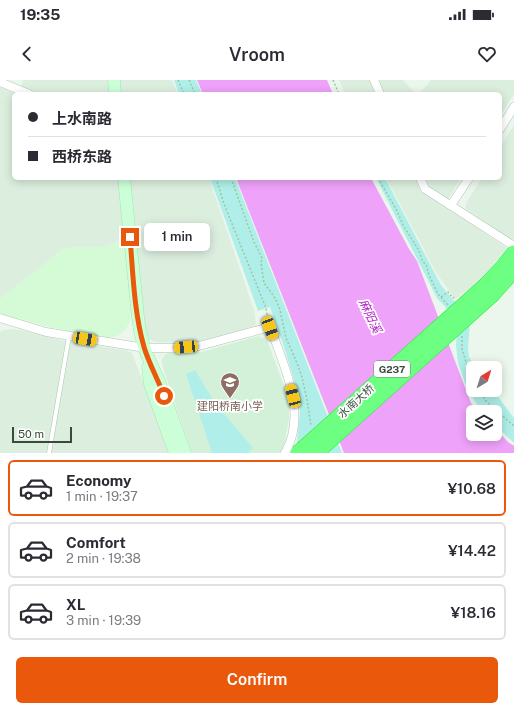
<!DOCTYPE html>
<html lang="en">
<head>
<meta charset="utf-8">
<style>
  body { margin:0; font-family:"Public Sans","Noto Sans SC",sans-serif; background:#f2f2f3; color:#2b2b33; height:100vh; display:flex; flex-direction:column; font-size:15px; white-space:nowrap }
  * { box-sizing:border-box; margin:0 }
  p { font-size:13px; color:#7c7c81 }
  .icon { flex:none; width:22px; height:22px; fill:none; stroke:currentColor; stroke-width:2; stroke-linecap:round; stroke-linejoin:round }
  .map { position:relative; height:373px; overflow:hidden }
  .panel { display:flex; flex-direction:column; background:#fff; flex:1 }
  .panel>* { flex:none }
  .top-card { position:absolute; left:12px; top:12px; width:490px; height:88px; border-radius:6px; box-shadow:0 2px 10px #0003; display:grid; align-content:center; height:88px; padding:0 16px; background:#fff }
  .needle { width:26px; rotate:38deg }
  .buttons { position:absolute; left:466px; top:281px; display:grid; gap:8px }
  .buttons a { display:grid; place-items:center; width:36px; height:36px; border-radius:6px; background:#fff; box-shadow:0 2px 10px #0003; font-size:20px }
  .scale { position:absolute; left:12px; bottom:10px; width:60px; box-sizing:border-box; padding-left:4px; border:2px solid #374c39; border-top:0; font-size:11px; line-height:14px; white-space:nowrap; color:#374c39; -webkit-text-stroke:3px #fff; paint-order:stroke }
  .end { position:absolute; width:18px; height:18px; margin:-9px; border:5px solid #ea580c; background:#fff; box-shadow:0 0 0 2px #fff }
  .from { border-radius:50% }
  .bubble { position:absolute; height:28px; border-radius:6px; background:#fff; box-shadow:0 2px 10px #0003; font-size:13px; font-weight:600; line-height:28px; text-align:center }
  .car { position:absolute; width:12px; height:24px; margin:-12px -6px; border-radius:5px; box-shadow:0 0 3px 1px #0007; background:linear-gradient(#f5c518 24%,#345 0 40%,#f5c518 0 76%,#345 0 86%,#f5c518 0) }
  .top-card b { display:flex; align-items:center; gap:14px; height:38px; font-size:15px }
  .top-card b+b { border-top:1px solid #e1e1e2 }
  .top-card i { width:10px; height:10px; background:#2b2b33 }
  ul { padding:7px 0 0; list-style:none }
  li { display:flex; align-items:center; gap:12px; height:56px; margin:0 8px 6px; padding:0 8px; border:2px solid #e1e1e2; border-radius:6px }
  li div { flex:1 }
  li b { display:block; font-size:15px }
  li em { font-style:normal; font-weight:600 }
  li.selected { border-color:#ea580c }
  li>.icon { width:36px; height:36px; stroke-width:1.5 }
  .primary-button { display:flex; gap:8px; margin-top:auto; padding:8px 16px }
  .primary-button a { flex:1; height:46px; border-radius:6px; background:#ea580c; color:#fff; font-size:16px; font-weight:600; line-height:46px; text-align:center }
  .status { display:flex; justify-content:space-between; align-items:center; height:28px; padding:0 20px; background:#fff; direction:ltr }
  .status svg { height:11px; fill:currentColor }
  header { display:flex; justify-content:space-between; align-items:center; height:52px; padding:0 16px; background:#fff; font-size:18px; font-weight:600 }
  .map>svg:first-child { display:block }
  .residential { fill:#dcefdf }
  .commercial { fill:#d5fad6 }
  .education { fill:#d3f1d9 }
  .green { fill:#b0efe9 }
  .water { fill:#eea2f9 }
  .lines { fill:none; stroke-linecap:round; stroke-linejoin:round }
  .lane-casing { stroke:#afc7b2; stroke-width:5 }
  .street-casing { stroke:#afc7b2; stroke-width:9 }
  .secondary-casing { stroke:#9ee8ad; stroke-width:13 }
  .highway-casing { stroke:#2cef3f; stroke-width:16 }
  .path { stroke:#9bc7a0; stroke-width:1.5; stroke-dasharray:2 2; stroke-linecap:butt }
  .lane { stroke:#fff; stroke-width:4 }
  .street { stroke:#fff; stroke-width:8 }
  .secondary { stroke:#ccffd8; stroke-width:12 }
  .highway { stroke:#6dff81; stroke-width:15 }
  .highway-bridge-casing { stroke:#2cef3f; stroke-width:16; stroke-linecap:butt }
  .highway-bridge { stroke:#6dff81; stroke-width:15 }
  .route { stroke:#ea580c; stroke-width:5 }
  .labels { text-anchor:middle; stroke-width:3.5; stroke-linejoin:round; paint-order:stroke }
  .shield { fill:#fff; stroke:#738274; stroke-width:1 }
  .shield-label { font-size:10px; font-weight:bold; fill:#374c39 }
  .street-label { font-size:11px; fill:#374c39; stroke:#fff }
  .education-label { font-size:11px; fill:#785e54; stroke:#fff }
  .water-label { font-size:12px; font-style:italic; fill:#b422c6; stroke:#fff }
</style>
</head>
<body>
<div class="status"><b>19:35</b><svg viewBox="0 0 49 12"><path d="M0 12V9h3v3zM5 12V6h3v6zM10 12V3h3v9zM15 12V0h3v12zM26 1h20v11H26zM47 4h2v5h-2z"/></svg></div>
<header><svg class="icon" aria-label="back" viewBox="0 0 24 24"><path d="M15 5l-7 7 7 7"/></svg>Vroom<svg class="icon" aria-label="heart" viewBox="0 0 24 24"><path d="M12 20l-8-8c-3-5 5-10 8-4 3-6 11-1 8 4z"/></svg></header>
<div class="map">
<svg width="514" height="373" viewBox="0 0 514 373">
  <rect width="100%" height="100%" fill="#ebf7ed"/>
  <!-- residential -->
  <path class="residential" d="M23 0H108L110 14H14V98H118L124 155 115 163 101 167H74L63 169 0 219V7L13 13 20 11Z
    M120 0H172L178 14H121Z
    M339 0H370L377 14H345Z
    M378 0H403L416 14H385Z
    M431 0H514V14L500 36V14H419Z
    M514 45V159H510L466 129V123L482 98H500V68Z
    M129 98H209L254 230 256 244 250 248 198 263 156 262 148 259 144 242Z
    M386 98H417L423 111 507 168 479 202 455 219 435 191 418 158Z
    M424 98H461L448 119 428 106Z
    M15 249 25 251 64 261 125 270 132 273 171 373H0V252L3 250Z"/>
  <!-- commercial -->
  <path class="commercial" d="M124 155 131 226 130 241 126 249 119 255 109 258 49 247 3 234 0 232V219L63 169 74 167H101L115 163Z"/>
  <!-- education -->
  <path class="education" d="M258 256 267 260 286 311 289 327V339L284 366 280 373H192L164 291 162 283V279L165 275 168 273 202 272Z"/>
  <!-- green -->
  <path class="green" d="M174 0H196L202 14H179Z
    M210 98H235L342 373H297L296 371 300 332 298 313 284 267 270 227 258 231Z
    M376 98H385L441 205 453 220 460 225 470 241 468 268 469 277 477 288H473V310H493L514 338V363L495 345V332H483L474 320 465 303 458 283 456 265 457 251 448 230 437 218Z
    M195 290 215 323 253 368 248 373H212L186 294Z"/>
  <!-- water -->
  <path class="water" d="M197 0H327L333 14H203Z
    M236 98H371L409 169 417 181 471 323 479 332H473V354H495V348L508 362 514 366V373H344Z"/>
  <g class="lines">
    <defs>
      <path id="lane" d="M49 373 69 256"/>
      <path id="street" d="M374 0 380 14
        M0 2 29 14
        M500 49 514 27
        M420 98 425 109 514 166
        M451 125 469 98
        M0 238 46 252 145 268H172L199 266 270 247C284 286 308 333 285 373"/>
      <path id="secondary" d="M114 0 115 14
        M124 98 138 237 140 252 146 273 159 301 185 373
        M148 287 150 304 175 373"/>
      <path id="highway" d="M486 205 502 188 514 173
        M493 214 514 190"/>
    </defs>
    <!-- lane casing -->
    <use href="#lane" class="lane-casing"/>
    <!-- street casing -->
    <use href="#street" class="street-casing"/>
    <!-- secondary casing -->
    <use href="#secondary" class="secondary-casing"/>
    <!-- highway casing -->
    <use href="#highway" class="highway-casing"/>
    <!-- path -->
    <path class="path" d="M178 0 184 14
      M189 0 195 14
      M333 0 339 14
      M216 98 224 124 266 228 268 240
      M231 98 254 162 262 178 261 183 264 203 271 212 276 220 280 230 286 258 297 283 302 297 307 320 311 346
      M378 98 396 129 403 145 418 169 423 182 426 184 429 195 438 214 448 225
      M441 217 448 212 453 218 454 217
      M462 256V269L466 282 473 299
      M479 310 486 321 514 346"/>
    <!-- lane -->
    <use href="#lane" class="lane"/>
    <!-- street -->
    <use href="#street" class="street"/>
    <!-- secondary -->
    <use href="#secondary" class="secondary"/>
    <!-- highway -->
    <use href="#highway" class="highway"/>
    <defs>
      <path id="highway-bridge" d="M298 373 486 205
        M316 373 493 214"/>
    </defs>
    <!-- highway-bridge casing -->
    <use href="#highway-bridge" class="highway-bridge-casing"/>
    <!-- highway-bridge -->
    <use href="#highway-bridge" class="highway-bridge"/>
  </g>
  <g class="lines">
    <!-- route -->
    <path class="route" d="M130 157C133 194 134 232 144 267 149 284 158 299 164 316"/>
  </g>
  <!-- icons -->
  <defs>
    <symbol id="school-pin" viewBox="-11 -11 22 30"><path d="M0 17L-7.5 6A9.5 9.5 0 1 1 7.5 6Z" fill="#8d6e63" stroke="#fff"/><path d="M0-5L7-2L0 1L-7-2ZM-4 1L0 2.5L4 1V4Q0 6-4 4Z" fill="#fff"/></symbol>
  </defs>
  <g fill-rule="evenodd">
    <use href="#school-pin" x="219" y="291" width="22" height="30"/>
  </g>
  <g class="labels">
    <!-- shield labels -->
    <rect class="shield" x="374" y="281" width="36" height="16" rx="3"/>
    <g class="shield-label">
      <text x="392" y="293">G237</text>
    </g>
    <!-- street labels -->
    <g class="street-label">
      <text transform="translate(356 321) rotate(-42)" y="4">水南大桥</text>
    </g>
    <!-- education labels -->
    <g class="education-label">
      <text x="230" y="330">建阳桥南小学</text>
    </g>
    <!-- water labels -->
    <g class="water-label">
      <text transform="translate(370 236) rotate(65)" y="4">麻阳溪</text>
    </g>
  </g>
</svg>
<div class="buttons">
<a><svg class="needle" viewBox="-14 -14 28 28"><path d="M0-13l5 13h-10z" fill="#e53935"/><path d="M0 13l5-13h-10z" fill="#7c7c81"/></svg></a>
<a><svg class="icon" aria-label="layers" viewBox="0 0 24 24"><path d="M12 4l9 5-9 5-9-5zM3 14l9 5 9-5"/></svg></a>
</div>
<div class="scale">50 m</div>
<i class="end from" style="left:164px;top:316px"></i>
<i class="end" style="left:130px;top:157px"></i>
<div class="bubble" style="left:144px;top:143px;width:66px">1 min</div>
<i class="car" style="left:270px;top:248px;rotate:160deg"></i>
<i class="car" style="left:85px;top:259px;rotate:100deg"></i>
<i class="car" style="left:186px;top:267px;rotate:265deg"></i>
<i class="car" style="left:293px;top:316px;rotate:345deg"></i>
<div class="top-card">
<b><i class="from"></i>上水南路</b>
<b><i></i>西桥东路</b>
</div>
</div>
<section class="panel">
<ul>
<li class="selected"><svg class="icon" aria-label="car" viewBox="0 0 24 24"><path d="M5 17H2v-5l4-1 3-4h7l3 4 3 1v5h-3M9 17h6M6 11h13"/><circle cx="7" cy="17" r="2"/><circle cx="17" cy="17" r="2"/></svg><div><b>Economy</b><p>1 min · 19:37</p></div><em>¥10.68</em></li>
<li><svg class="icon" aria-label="car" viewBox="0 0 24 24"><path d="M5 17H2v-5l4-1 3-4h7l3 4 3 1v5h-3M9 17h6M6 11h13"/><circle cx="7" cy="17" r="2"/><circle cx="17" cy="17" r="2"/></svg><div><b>Comfort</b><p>2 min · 19:38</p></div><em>¥14.42</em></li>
<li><svg class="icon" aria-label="car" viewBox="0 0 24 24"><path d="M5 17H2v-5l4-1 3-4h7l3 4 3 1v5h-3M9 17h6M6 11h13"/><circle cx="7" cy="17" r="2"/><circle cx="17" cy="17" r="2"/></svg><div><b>XL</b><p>3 min · 19:39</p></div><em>¥18.16</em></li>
</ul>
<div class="primary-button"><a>Confirm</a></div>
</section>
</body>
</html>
